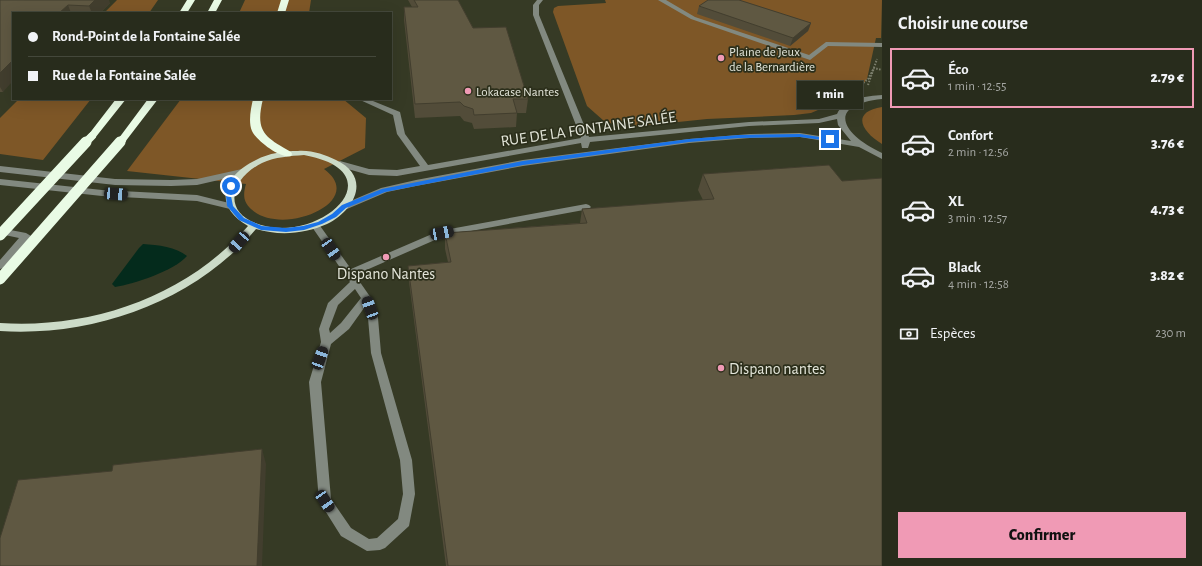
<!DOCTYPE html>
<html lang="fr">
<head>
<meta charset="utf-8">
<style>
  body { margin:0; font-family:"Alegreya Sans",sans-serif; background:#303425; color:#f1f3f6; height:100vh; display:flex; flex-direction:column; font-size:15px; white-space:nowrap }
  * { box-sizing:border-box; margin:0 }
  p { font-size:13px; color:#a5a7a3 }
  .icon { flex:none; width:22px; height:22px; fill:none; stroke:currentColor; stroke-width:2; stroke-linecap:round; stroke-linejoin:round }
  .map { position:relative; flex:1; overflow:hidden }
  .sheet { display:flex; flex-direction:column; background:#282c1c; width:320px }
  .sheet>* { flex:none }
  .banner { position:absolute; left:12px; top:12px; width:380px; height:88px; border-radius:0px; box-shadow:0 4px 16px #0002,0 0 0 1px #44483b; display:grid; align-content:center; height:88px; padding:0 16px; background:#282c1c }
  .end { position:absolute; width:18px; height:18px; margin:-9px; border:5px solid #1a73e8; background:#fff; box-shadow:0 0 0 2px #fff }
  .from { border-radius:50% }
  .bubble { position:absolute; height:28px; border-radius:0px; background:#282c1c; box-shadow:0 4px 16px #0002,0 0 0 1px #44483b; font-size:13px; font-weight:800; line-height:28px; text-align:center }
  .car { position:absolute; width:12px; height:24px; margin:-12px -6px; border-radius:5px; box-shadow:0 0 3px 1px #0007; background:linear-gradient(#222 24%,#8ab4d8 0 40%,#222 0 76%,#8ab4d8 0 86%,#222 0) }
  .banner b { display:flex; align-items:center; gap:14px; height:38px; font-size:15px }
  .banner b+b { border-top:1px solid #44483b }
  .banner i { width:10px; height:10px; background:#f1f3f6 }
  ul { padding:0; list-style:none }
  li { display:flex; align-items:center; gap:12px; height:60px; margin:0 8px 6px; padding:0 8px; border:2px solid transparent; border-radius:0px }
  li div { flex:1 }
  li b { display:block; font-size:15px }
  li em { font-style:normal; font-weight:800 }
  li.active { border-color:#f09ab5 }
  li>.icon { width:36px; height:36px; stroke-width:1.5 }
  h2 { padding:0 16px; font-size:18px; line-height:48px }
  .pay { display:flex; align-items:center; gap:10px; height:44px; padding:0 16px; font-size:15px }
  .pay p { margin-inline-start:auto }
  .cta { display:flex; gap:8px; margin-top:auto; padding:8px 16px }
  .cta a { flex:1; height:46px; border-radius:0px; background:#f09ab5; color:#111; font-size:16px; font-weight:800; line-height:46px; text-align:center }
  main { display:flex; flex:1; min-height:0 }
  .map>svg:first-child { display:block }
  .green { fill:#7e5727 }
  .water { fill:#042b1c }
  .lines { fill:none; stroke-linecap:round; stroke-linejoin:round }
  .path { stroke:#7b7e6c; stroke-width:2; stroke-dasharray:1.5 1.5; stroke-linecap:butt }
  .minor { fill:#828980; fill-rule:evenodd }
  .major { fill:#ccdbc8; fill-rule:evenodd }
  .highway { fill:#e9fbe5; fill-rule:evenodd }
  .highway-bridge-far1 { stroke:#e9fbe5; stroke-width:8 }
  .highway-bridge { stroke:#e9fbe5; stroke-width:11 }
  .wall { fill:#524c39 }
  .shaded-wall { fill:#423e2e }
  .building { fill:#5f5842; stroke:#423e2e }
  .route { fill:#1a73e8 }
  .poi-dot { fill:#f09ab5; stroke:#2c2f1b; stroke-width:1.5 }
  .labels { text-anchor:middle; stroke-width:3.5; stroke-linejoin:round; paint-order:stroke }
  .far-poi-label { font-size:13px; fill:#e3e5d9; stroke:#2c2f1b; text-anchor:start }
  .street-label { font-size:16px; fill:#e3e5d9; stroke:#2c2f1b }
  .poi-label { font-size:16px; fill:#e3e5d9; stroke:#2c2f1b }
</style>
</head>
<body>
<main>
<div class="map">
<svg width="882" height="566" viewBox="0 0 882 566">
  <rect width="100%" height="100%" fill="#363a25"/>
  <!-- green -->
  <path class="green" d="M117 0H158L149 13H104Z
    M245 0H311L309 13H239Z
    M605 0H882L881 38H876L867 79 864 83 829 95 818 110 811 113 794 115 707 119 630 127 618 126 604 121 587 106 553 12 554 8 558 6 606 3Z
    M19 99H91L43 160 0 154V118Z
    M181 99H343L366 118 365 148 324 169C369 202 281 238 251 209 243 202 243 194 246 184L127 171Z
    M882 107V144C862 132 850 112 882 107Z"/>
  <!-- water -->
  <path class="water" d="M143 244C158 245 176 247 187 256 174 271 134 284 115 287L112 284 139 248Z"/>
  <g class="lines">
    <!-- path -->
    <path class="path" d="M861 85 868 79 874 68 882 70
      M868 85 877 59
      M823 105 836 94"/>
    <!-- minor -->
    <path class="minor" d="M537 0H543L539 5V15L589 137 749 122 819 119 837 114C844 98 867 96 882 95V99C824 105 843 135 882 153V159L859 147 800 137 750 138 689 143 523 166 416 186 387 192 347 209H341L339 207 341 205 381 188 416 180 523 160 689 139 750 134 800 133 851 141 838 125 837 119 819 123 749 126 590 142 588 148H582L581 143 397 176 369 175 337 166 336 164 337 162 340 161 369 169 397 170 420 166 397 134 393 115 358 99H368L400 112 405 134 428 165 581 138 533 15V5Z
      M658 0H666L695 17 809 55 826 42 882 43V47L828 46 810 60 691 19Z
      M0 166 115 179 171 180 197 179 242 169 246 172 245 174 197 185 171 186 115 185 0 172Z
      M0 179 102 190 197 195 233 204 235 206 230 209 197 201 102 196 0 185Z
      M586 204 589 205 591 207 589 209 444 236 355 275 371 298 378 318 381 353 412 460 415 494 409 526 385 548 380 550 367 551 341 536 319 501 309 382 321 342 319 329 328 303 350 282 312 227 310 225 312 223H318L351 269 439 231ZM355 289 361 298 341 323 330 333 329 329 338 305ZM364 308 368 318 371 353 400 460 403 494 398 519 377 538 369 539 351 528 331 499 321 382 331 344 349 329Z
      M0 228 26 233 31 236 3 268 0 269V260L19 238 0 234Z"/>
    <!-- major -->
    <path class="major" d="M298 151C312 150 325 155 336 160 372 177 355 210 327 224 305 234 279 236 256 229 194 302 94 337 0 331V323C91 329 186 297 248 226 212 205 223 176 256 160 269 153 284 151 298 151ZM304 155C397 172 323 243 261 225 221 213 230 179 262 163 275 157 290 156 304 155Z"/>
    <!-- highway -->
    <path class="highway" d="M187 0H195L187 13H179Z
      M214 0H222L215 13H207Z
      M281 0H289L285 13H277Z
      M116 99H126L95 138H89L87 136 89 134Z
      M148 99H158L125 142H119L117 140 119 138Z
      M253 99H263C255 131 264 137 291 152L292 154 291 156C280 159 256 140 252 131 248 122 251 108 253 99Z"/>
    <!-- highway-bridge-far1 -->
    <path class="highway-bridge-far1" d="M85 143 92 136
      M119 143 122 140"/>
    <!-- highway-bridge -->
    <path class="highway-bridge" d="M0 235 86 142
      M0 279 120 142"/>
  </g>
  <!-- wall -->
  <path class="wall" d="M0 0 110 3 100 13H13L3 92H0Z
    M408 0H458L473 28 528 99 526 113H517L516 127 474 129 472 123 464 121 460 116 415 118 404 20V7H412Z
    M699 6 811 23 808 31 790 46 697 14Z
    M829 165 882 566H446L409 282 408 266 448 262 445 249V233L580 223 582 209 703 200 698 190 703 174Z"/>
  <!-- shaded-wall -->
  <path class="shaded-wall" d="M95 0H109L110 3 100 13H92L89 6Z
    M68 5 71 13H59Z
    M811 23 808 31 790 46 793 38Z
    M13 60V81L3 92 0 87V73Z
    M262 449 266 464 262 566H257Z"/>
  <!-- building -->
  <path class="building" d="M0 0H95L89 6 68 5 59 13H13V60L0 73Z
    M414 0H458L473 28 506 27 528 99H513L517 113 474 115 473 109 464 106 460 102 415 104 404 7H418Z
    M708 0H739L811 23 793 38 699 6Z
    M829 165 842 181 882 178V566H448L408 266 451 262 445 233 587 223 582 209 714 199 703 174Z
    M262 449 257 566H0V538L18 480 112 471 113 465Z"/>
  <!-- route -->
  <path class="route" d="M800 134 833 139 830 141 800 137 739 138 689 142 523 165 385 192 346 208 336 217 322 224 304 230 286 232 261 230 239 220 227 206 226 196 228 186 233 184 231 196 233 206 244 218 262 226 286 228 303 226 318 222 332 214 342 205 382 189 523 161 689 139 739 135Z"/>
  <!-- markers -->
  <g class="poi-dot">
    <circle cx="721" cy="58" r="4"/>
    <circle cx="468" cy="91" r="4"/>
    <circle cx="386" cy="257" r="4"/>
    <circle cx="721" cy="368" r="4"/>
  </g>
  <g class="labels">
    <!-- far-poi labels -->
    <g class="far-poi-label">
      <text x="729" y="56">Plaine de Jeux<tspan x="729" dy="15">de la Bernardière</tspan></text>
      <text x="476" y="96">Lokacase Nantes</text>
    </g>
    <!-- street labels -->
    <g class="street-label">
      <text transform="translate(588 128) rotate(-8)" y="6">RUE DE LA FONTAINE SALÉE</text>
    </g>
    <!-- poi labels -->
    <g class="poi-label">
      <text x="386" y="279">Dispano Nantes</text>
      <text x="729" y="374" text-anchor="start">Dispano nantes</text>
    </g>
  </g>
</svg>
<i class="end from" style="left:231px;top:186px"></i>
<i class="end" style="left:830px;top:139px"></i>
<div class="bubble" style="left:797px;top:81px;width:66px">1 min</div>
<i class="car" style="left:116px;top:194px;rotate:94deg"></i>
<i class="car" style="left:442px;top:233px;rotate:79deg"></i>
<i class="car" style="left:239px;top:242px;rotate:222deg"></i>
<i class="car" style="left:331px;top:249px;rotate:146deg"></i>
<i class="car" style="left:370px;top:308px;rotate:340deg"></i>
<i class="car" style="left:320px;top:358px;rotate:20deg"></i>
<i class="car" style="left:325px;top:501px;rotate:146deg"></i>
<div class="banner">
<b><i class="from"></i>Rond-Point de la Fontaine Salée</b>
<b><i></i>Rue de la Fontaine Salée</b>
</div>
</div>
<section class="sheet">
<h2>Choisir une course</h2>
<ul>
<li class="active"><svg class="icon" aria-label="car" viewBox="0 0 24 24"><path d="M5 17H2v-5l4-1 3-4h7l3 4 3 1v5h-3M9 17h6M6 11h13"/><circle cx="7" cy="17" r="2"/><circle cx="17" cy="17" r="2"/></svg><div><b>Éco</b><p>1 min · 12:55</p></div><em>2.79 €</em></li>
<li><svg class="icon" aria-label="car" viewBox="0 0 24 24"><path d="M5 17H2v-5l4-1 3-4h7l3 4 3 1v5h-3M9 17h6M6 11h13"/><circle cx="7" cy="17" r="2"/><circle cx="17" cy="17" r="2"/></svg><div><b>Confort</b><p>2 min · 12:56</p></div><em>3.76 €</em></li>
<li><svg class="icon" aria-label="car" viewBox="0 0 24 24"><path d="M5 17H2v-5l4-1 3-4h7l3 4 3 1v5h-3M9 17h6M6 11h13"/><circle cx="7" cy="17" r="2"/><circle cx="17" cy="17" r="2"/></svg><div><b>XL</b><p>3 min · 12:57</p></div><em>4.73 €</em></li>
<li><svg class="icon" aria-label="car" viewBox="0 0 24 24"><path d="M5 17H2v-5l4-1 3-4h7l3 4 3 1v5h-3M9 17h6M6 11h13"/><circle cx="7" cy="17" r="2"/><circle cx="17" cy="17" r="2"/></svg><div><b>Black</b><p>4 min · 12:58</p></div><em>3.82 €</em></li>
</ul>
<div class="pay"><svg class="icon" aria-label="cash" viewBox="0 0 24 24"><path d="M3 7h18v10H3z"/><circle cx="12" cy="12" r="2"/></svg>Espèces<p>230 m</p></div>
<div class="cta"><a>Confirmer</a></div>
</section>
</main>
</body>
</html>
